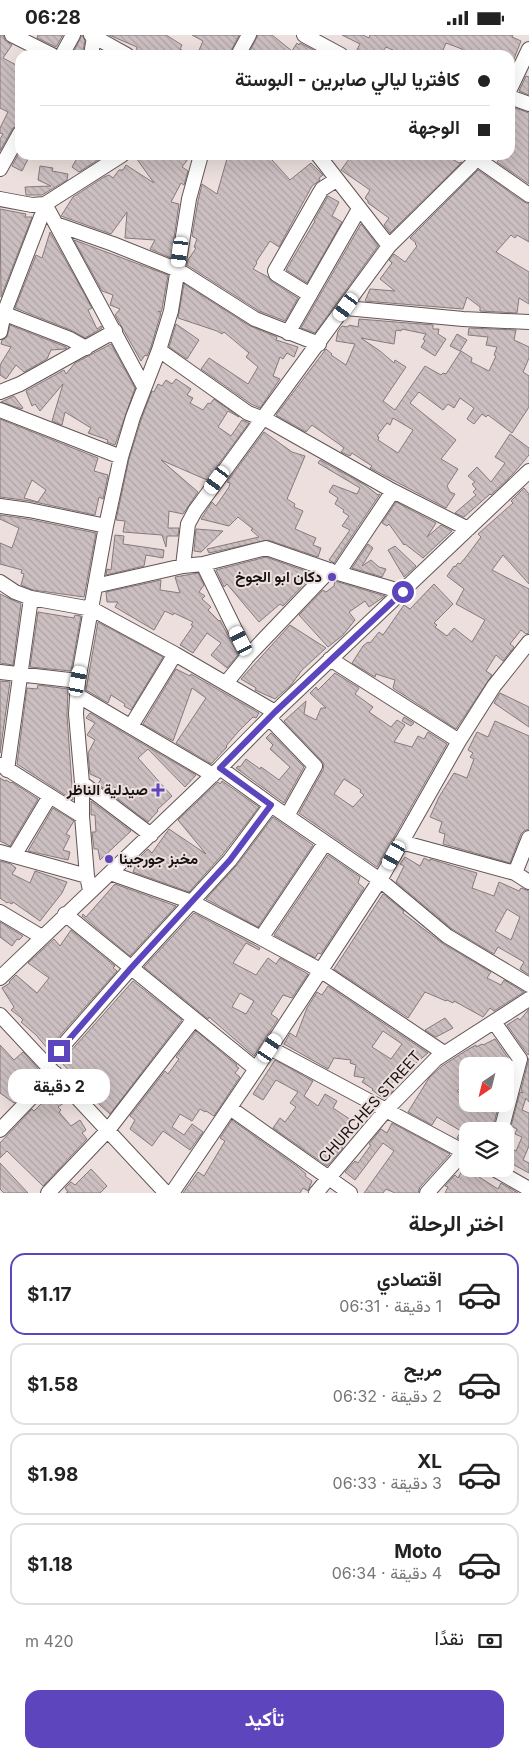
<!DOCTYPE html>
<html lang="ar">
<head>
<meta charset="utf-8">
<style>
  body { margin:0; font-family:Inter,Vazirmatn,sans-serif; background:#f6f6f6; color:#222; direction:rtl; height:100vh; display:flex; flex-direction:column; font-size:19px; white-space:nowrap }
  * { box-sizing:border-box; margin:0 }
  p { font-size:16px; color:#767676 }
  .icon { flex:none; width:28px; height:28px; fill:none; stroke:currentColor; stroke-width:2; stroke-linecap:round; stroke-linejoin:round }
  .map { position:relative; height:1158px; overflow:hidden; direction:ltr }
  .drawer { display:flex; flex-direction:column; background:#fff; flex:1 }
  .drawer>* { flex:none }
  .guide { position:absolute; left:15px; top:15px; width:500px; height:110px; border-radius:15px; box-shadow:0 5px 20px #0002; direction:rtl; display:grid; align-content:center; height:110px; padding:0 25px; background:#fff }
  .needle { width:32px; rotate:215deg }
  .tools { position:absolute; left:459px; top:1022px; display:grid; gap:10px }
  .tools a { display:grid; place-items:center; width:55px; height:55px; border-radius:10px; background:#fff; box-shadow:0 5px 20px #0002; font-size:25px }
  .end { position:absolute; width:22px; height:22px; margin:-11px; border:6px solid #5d45bd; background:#fff; box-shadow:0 0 0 2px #fff }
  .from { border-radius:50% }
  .bubble { position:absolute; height:35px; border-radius:15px; background:#fff; box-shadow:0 5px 20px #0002; font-size:16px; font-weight:700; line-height:35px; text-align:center; direction:rtl }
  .car { position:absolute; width:15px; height:30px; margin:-15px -8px; border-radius:6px; box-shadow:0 0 4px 1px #0007; background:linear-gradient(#fff 24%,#345 0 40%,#fff 0 76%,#345 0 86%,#fff 0) }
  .guide b { display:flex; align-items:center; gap:18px; height:48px; font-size:19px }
  .guide b+b { border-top:1px solid #e0e0e0 }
  .guide i { width:12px; height:12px; background:#222 }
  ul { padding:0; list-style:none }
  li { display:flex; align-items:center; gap:15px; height:82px; margin:0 10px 8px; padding:0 15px; border:2px solid #e0e0e0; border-radius:15px }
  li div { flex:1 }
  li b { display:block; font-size:19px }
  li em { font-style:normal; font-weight:700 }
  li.on { border-color:#5d45bd }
  li>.icon { width:45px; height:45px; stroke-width:1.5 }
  h2 { padding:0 25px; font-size:22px; line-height:60px }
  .pay { display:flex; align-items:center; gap:12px; height:55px; padding:0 25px; font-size:19px }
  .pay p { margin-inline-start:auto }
  .button { display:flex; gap:10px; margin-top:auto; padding:10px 25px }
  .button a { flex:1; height:58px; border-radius:15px; background:#5d45bd; color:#fff; font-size:20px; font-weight:700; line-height:58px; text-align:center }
  .status { display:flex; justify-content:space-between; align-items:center; height:35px; padding:0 25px; background:#fff; direction:ltr }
  .status svg { height:14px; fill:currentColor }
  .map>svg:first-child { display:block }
  .building { fill:url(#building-back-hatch); stroke:#867a7c; fill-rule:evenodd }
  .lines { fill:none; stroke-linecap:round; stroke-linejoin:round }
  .minor-casing { stroke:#615654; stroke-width:16 }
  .minor { stroke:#fff; stroke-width:14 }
  .route { stroke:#5d45bd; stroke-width:6 }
  .poi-dot { fill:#5d45bd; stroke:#ecdfdd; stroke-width:2 }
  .labels { text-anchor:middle; stroke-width:4; stroke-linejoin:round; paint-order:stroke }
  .poi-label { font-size:15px; font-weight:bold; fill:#171312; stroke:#ecdfdd; text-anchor:end }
  .street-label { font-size:15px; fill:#171312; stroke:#ecdfdd }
</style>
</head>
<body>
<div class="status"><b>06:28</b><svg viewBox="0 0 49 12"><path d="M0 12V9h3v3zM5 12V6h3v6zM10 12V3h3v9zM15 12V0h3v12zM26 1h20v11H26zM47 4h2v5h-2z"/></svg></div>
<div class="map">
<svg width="529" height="1158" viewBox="0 0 529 1158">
  <defs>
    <pattern id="building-back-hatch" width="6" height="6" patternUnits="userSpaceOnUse" patternTransform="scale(1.25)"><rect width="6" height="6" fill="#ccbfc1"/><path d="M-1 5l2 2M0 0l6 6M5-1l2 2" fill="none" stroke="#aea3a5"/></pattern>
  </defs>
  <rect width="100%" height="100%" fill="#ecdfdd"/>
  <!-- building -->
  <path class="building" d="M0 0H3L5 5 12 10 3 23 20 32V89L13 93 0 116V104L3 99 0 98V93L8 77 0 73Z
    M38 0H63L56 12 37 3Z
    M82 0 85 6 82 20 74 18 72 20Z
    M109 0H166L182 10 180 14 191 20H136L137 12Z
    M192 0H239L229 20H197L203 6Z
    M258 0H272L292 16 297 8 299 10 300 8 323 20H248Z
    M342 0H363L369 3 370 0H513L512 2 521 6 512 29 510 28V20H465L466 18 462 16V14L446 8 441 20H418L410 17 408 20H404L386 12 380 20H354L360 9Z
    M526 41 529 42V60L519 56Z
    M510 71 529 78V149L497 127 503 120H510Z
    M20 116V120H30L22 136 12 131Z
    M68 120H106L79 137 72 132 76 125Z
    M134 120H191L182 132 188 136 184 150 181 148 171 167 179 169 171 223 150 214 155 205 125 203 127 177 111 199 61 181 73 162 104 142 109 140 113 143 119 135H123L126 130 154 148Z
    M228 120H276L272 125 290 145 311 128 323 140 319 143 320 145 312 151 279 212 270 206 256 227 257 228 253 234 268 242 271 246 298 263 285 286 259 276 187 230 188 225 196 213 194 212 197 204 192 201 198 166 202 149 217 159Z
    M352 120H445L459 128 462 127 390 198 384 190 389 183 368 168V166L365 163 370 155 341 135Z
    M40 131 53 133 52 136 68 139 67 145 42 160H26L25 152 51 151 38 145Z
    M478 135 524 167 529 169V207L517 200 515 203 511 200 496 217 529 237V269L519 263 517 278 480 276V272L467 262 463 274 365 266 370 254 395 256 380 244 392 228 389 225 394 219 405 227 417 211 415 209 416 208 410 203Z
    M328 161 339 167 332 181 342 187 307 248 286 235 315 186H314Z
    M0 174 26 179 25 182H32L1 262Z
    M361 189 378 211 315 298 301 293Z
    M50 197 92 273 88 275 97 294 101 291 102 293 85 303 73 296 15 273 36 220 42 223Z
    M74 205 168 240 162 274 161 277 158 276 161 278 151 312 147 321 145 320 141 326 115 280 120 274 110 270 113 260 102 256Z
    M184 249 250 291 277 302 276 305 298 312 294 322 287 318 283 324 280 322 273 341 280 344 260 373 251 369 201 334 209 323 248 349 258 332 246 322 249 318 224 297 222 299 217 296 178 283Z
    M359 284 433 290V294H439L438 299 446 304 435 321 421 312 425 306 423 304 426 299 402 294 401 296 396 295 394 309 361 303 380 316 394 328 395 325 406 332 383 366 395 375 425 331 441 340 443 338 446 339 461 316 472 323 471 327 489 336 496 321 494 320 497 312 486 310 488 302 468 300 469 293 516 295 514 305 529 312V323L523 337 529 341V372L512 398 488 380 486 382 482 379 474 389 467 384 474 373 460 363 454 373 448 369 443 375 419 357 410 368 456 405 441 424 458 434 447 451 450 457 455 459 446 473 370 433 372 431 352 418 350 421 341 417 344 413 339 409 312 390 306 397 276 380 326 314 332 319 331 320 346 330 355 309 336 306 338 296 342 291 348 292 349 290 358 292ZM393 383 413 395 398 418 378 405 379 402 377 401 387 388 390 390Z
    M176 289 199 305 187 324 169 312Z
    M10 290 66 312 67 313 64 314 51 315 47 324 24 337 16 330 6 344 0 340V330L11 312 1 309 2 305 7 302Z
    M457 299 467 305 460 316 450 311Z
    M111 309 135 353 115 410 107 407 108 405 88 398 91 393 65 377 62 390 52 386 63 349 40 376 35 369 32 371 26 356 64 335 66 339 75 328Z
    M176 344 191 354 187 360 193 363 190 368 203 375 208 368 210 369 214 364 239 382 228 376 218 392 231 401 242 385 249 388 207 445 161 425 198 457 183 479 169 476 168 493H179L178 501H167L166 512 162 500 123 497 125 486 116 485 129 424 141 385 152 356 154 357 158 349 162 351 166 345 172 349Z
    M14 361 23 373 22 374 1 367Z
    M0 384 98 423 94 436 108 440 103 464 99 462 95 480 30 466 0 462ZM32 445 46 455 38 467 24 463Z
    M264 397 292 417 305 421 287 464 295 469 294 472 303 476 295 494 316 503 313 510 321 513 318 522 268 505 209 518 207 514 259 502 251 495 253 494 238 482 229 491 201 484 212 467 216 471 229 452 230 448 227 447Z
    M510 399 529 413V420L513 439 491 460 490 459 464 482 455 478 476 460 473 457 476 454 472 449 475 447 468 441 477 432 491 447 503 431 505 428 495 422Z
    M320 425 365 450 378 460 380 459 334 528 329 525 350 495 342 491 349 481 343 477 344 475 335 469 338 463 329 457 333 450 357 459 360 453 318 428Z
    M524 453 529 459V549L503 520 492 535 529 554V598L526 599 521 595 510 609 514 612 503 626 496 620 486 636 492 640 456 694 393 653 395 645 376 639 375 642 352 628 363 611 368 607 370 608 379 597 383 600 404 570 410 574 434 549 453 569 434 588 437 590 435 592 447 601 454 593 472 607 485 585 456 569 464 554 447 541 454 531 455 532 458 528 460 529 466 522 481 502 478 499 513 468 511 466Z
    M396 467 436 488 427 502 441 490 452 496 423 523 405 509 404 510 389 489 387 491 382 488Z
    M0 480 28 484 96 498 84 562 33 555 21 550 24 539 21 538 22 535 0 529V508L12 513 19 493 0 484Z
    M196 494 223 496 201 517 194 516Z
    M115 500 124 501 123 509 164 515 163 523 146 520 144 531 106 540 107 534 111 535Z
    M368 509 373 513 362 531 371 525 379 532 386 534 382 542 352 533Z
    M395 511 416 531 404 542 388 515Z
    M266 522 311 538 309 544 283 571 280 569 259 587 227 549 224 552 216 535Z
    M198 538 204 550 199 557 205 561 202 564 211 572 208 575 219 586 220 585 238 620 227 633 211 620 221 608 207 598 193 618 180 610 193 591 191 590 193 587 174 578 173 580 165 576 154 595 115 572 118 567H107L106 557 161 545 160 555 180 558 175 542Z
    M335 546 385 561 369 572 365 566 349 577 355 585 343 600 328 612 299 580 323 555 326 557 334 551Z
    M0 559 21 569 13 630 0 628Z
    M38 577 74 583 75 580 81 581 71 636 30 632Z
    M98 587 163 622 131 675 124 671 125 669 111 660 108 668 86 655Z
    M290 590 326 613 302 635 291 650 275 664 255 655 256 653 241 644Z
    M176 634 190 641 191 639 259 678 256 683 253 682 238 697 226 711 227 712 211 729 176 708 206 663 192 653 173 706 143 689Z
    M335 638 359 653 355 659 373 672 369 677 391 692 397 685 405 690 394 707 412 712 418 701 424 704 428 697 447 709 377 832 299 778 323 735 324 729 321 725 284 686 306 666 304 679 316 685 321 673H326L310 658 316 652 318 655ZM344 744 361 755 360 757 364 760 353 772 334 759Z
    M0 646 10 647 0 718Z
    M38 650 68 654 67 680 73 765 17 729 27 653 37 654Z
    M500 658 529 672V692L494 668Z
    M90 678 196 740 185 752 148 714 138 723 172 761 157 775 158 776 148 787 98 749 101 744 90 739 88 718 95 705 87 700 95 688 86 683Z
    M404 682 414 688 411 691 402 686Z
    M495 686 529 701V794L524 796 521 799 510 828 443 809 445 799 439 797 442 787 430 782 439 762 454 738 467 743 474 724 470 722 473 718 468 715 477 697 488 702Z
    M271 698 304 732 284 768 236 733 238 731 240 732 246 724 260 734 261 732 279 745 290 732 270 714 273 710 266 703Z
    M0 743 5 746 6 745 11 748 12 747 38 764 10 811 0 806Z
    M222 746 259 772 223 819 189 857 133 837 138 824 148 814 152 818 169 794 206 819 178 785 218 747 220 749Z
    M91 766 131 796 100 825 98 814H94L92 797H96L95 780H91Z
    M53 773 74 786 66 799 70 801 63 815 70 817 68 825 28 816Z
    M273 782 313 810 258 892 206 864 237 830Z
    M328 820 360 842 358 848 364 853 321 919 318 918 315 923 274 900Z
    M405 822 420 831 424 823 430 826V824L477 838 472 853 494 861 499 847 519 856 521 853 529 856V940L520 934 524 927 498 912 494 919 452 894 396 847 404 831 400 829ZM507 874 520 882 511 905 495 896Z
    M0 826 11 829 16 833 12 839 30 848 35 836 67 847 62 858 40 886 13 867 12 869 8 867 7 868 0 863Z
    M115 849 176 871 130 921 82 881 83 879 86 882Z
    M383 859 404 876 403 878 442 908 491 937 487 943 501 950 504 945 524 957 494 976 490 973 483 982 454 966 453 968 447 965 446 966 425 957 408 983 334 934Z
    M194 878 260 913 259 915 246 908 233 928 256 940 268 923 276 929 280 923 308 939 292 963 283 960 271 979 278 984 254 1021 209 982 208 984 144 932ZM240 958 254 966 246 979 232 972Z
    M0 887 23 901 19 905 17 904 12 911 0 902Z
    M71 895 115 931 113 933 117 936 48 1014 36 1000 21 987 23 985 20 982 11 975 14 972 2 953 10 948 9 947 16 940 37 958 49 943 28 928 54 904 60 911Z
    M133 946 182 985 110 1079 89 1060 90 1058 61 1027Z
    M328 951 428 1018 390 1049 394 1055 384 1064 372 1055 373 1054 362 1047 365 1043 354 1041 356 1030 350 1028 351 1025 334 1023 328 1034 284 1009 290 998 296 1002 307 973 317 957 322 960ZM383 996 402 1009 391 1024 372 1012Z
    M529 974V1019L528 1020 507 990 518 983 520 985Z
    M445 983 453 993 436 1002 425 995Z
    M196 996 237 1030 236 1031 239 1033 235 1038 240 1042 214 1081 206 1076 205 1077 200 1074 192 1086 180 1079 172 1092 184 1100 192 1089 203 1097 190 1115 163 1096 152 1111 130 1094 135 1085 130 1081 165 1036 168 1039 179 1024 176 1022Z
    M495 1004 510 1026 509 1033 496 1031 492 1026 482 1031H468V1045L457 1056 468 1062V1069H499L492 1096H468V1109L457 1103 461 1096 437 1082 432 1090 408 1077 429 1043 442 1031 467 1015 476 1010V1012L482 1009 483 1010Z
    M0 1010 14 1025 23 1017 42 1038 14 1068 0 1058Z
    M529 1023V1067L526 1063 522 1075 529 1078V1111L523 1125 529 1128V1138L505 1125V1111L516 1116 522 1102 515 1099 517 1094 511 1091 520 1057 523 1058 521 1055Z
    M275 1025 313 1046 304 1061 318 1071 325 1059 337 1066 333 1073 351 1085 342 1100 347 1103 341 1112 343 1113 327 1131 273 1093 280 1083 285 1087 296 1072 290 1068 298 1057 276 1045 263 1065 253 1059Z
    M56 1055 64 1068 58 1072 61 1075 59 1077 71 1091 80 1085 86 1095 82 1098 87 1104 43 1151 7 1116 0 1123V1108L32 1074 34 1076 45 1065 44 1064Z
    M232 1085 298 1132 306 1139 305 1141 312 1146 308 1156 303 1153 300 1158H183L198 1137 204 1141 225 1106 220 1103Z
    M392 1088 450 1119 420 1152 418 1158H395L386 1154 383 1158H364L394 1116 383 1108 355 1145 345 1137 355 1126 358 1128 371 1110 369 1109 381 1094 387 1098Z
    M0 1128 28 1158H4L0 1154Z
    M91 1134 107 1151 100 1158H66L68 1157 65 1153 71 1147 75 1150Z
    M463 1134H483L479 1142 498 1154 501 1148 518 1158H445L448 1152 445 1151 455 1140 458 1143Z"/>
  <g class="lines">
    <defs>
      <path id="minor" d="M12 0 52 20
        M91 0 127 20
        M304 0 341 20
        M62 20 73 0
        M91 20 94 2
        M238 20 249 0
        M510 54 529 14
        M510 62 529 69
        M318 120 389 211
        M476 123 529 160
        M0 134 20 98
        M0 164 32 170 45 169 122 120
        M45 169 144 352
        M56 189 113 209 178 235 255 284 319 309
        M310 260 276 239 275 236 319 159 322 154 336 145
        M346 273 463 284 529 287
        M0 277 70 304 86 313
        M0 297 4 278 41 182 47 173
        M288 298 359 174
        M159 315 248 378 269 386 393 456 468 494
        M0 357 20 349 115 296
        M0 375 121 422
        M0 471 29 475 106 491
        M203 529 248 621
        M183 531 188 489 195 476 389 211 471 130 478 120
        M338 538 393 456
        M0 547 15 557 31 563 92 574 175 619 275 677
        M95 551 183 531 203 529 266 513 338 538 403 557
        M330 624 459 706
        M0 637 78 646
        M226 648 248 621 330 535
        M77 660 213 740
        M269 683 315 731 287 781
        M131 691 175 619
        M1 730 82 781
        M220 733 271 770 380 845 447 901 529 950
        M7 735 31 563
        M82 748 151 800
        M401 807 515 838 529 847
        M0 817 87 841
        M14 821 50 761
        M110 838 192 867 261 903 320 935 444 1018
        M515 838 529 803
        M90 855 87 841 82 781V748L76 679 78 646 106 491 121 422 133 382 159 315 171 276 189 164 201 120
        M0 877 42 902
        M65 879 256 1034
        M261 903 325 808
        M0 943 220 733 275 677 529 436
        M0 980 166 1158
        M494 987 520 1024 501 1096
        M270 1013 468 1119
        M47 1029 131 933 230 825 271 770
        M230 1073 350 1158
        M0 1095 55 1038
        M494 1134 529 1154
        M48 1158 108 1095 194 984
        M172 1158 256 1034 380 845 459 706 494 651 529 607
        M316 1158 386 1075 436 1024 529 964
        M427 1158 464 1117"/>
    </defs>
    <!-- minor casing -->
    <use href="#minor" class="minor-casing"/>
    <!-- minor -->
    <use href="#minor" class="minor"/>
  </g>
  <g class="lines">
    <!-- route -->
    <path class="route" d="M59 1016 131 933 230 825 271 770 220 733 275 677 403 557"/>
  </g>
  <!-- markers -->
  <g class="poi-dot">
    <circle cx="332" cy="542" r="5"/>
    <path d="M155.5 747.5h5v5h5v5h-5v5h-5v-5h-5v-5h5z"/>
    <circle cx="109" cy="824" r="5"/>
  </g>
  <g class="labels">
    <!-- poi labels -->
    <g class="poi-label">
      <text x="322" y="547">دكان ابو الجوخ</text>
      <text x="148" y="760">صيدلية الناظر</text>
      <text x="119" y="829" text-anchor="start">مخبز جورجينا</text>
    </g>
    <!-- street labels -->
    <g class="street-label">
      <text transform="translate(370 1072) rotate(-48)" y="5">CHURCHES STREET</text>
    </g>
  </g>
</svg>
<div class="tools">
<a><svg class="needle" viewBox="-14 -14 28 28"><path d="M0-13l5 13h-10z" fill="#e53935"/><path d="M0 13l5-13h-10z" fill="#767676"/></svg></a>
<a><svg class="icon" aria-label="layers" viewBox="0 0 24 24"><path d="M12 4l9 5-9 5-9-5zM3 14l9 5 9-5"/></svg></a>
</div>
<i class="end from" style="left:403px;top:557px"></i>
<i class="end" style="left:59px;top:1016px"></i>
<div class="bubble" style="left:8px;top:1034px;width:102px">2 دقيقة</div>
<i class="car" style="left:180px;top:217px;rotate:187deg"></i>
<i class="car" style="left:346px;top:272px;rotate:216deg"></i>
<i class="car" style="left:217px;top:445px;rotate:216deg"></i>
<i class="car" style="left:241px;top:606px;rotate:333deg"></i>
<i class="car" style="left:78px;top:646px;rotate:11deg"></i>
<i class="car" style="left:394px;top:820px;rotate:209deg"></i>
<i class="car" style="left:270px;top:1013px;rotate:33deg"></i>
<div class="guide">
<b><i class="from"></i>كافتريا ليالي صابرين - البوستة</b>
<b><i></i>الوجهة</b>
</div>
</div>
<section class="drawer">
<h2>اختر الرحلة</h2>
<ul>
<li class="on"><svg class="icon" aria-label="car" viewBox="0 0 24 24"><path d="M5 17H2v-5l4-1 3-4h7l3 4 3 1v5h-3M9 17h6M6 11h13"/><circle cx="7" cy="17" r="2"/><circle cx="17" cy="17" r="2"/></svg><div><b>اقتصادي</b><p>1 دقيقة · 06:31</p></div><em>$1.17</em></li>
<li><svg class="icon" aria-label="car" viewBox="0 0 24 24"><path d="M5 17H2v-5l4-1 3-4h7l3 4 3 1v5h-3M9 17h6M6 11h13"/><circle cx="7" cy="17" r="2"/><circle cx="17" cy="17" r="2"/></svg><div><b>مريح</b><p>2 دقيقة · 06:32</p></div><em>$1.58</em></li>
<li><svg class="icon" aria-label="car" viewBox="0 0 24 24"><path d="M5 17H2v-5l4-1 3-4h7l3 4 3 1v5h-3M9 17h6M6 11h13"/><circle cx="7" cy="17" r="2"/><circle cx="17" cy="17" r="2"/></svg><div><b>XL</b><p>3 دقيقة · 06:33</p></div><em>$1.98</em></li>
<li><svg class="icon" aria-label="car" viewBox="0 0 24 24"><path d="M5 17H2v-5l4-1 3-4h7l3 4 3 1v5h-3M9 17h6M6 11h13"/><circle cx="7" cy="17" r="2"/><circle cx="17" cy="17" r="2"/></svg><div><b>Moto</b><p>4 دقيقة · 06:34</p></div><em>$1.18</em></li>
</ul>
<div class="pay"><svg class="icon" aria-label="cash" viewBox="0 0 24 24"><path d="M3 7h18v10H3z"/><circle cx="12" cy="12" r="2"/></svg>نقدًا<p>420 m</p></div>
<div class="button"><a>تأكيد</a></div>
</section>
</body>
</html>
